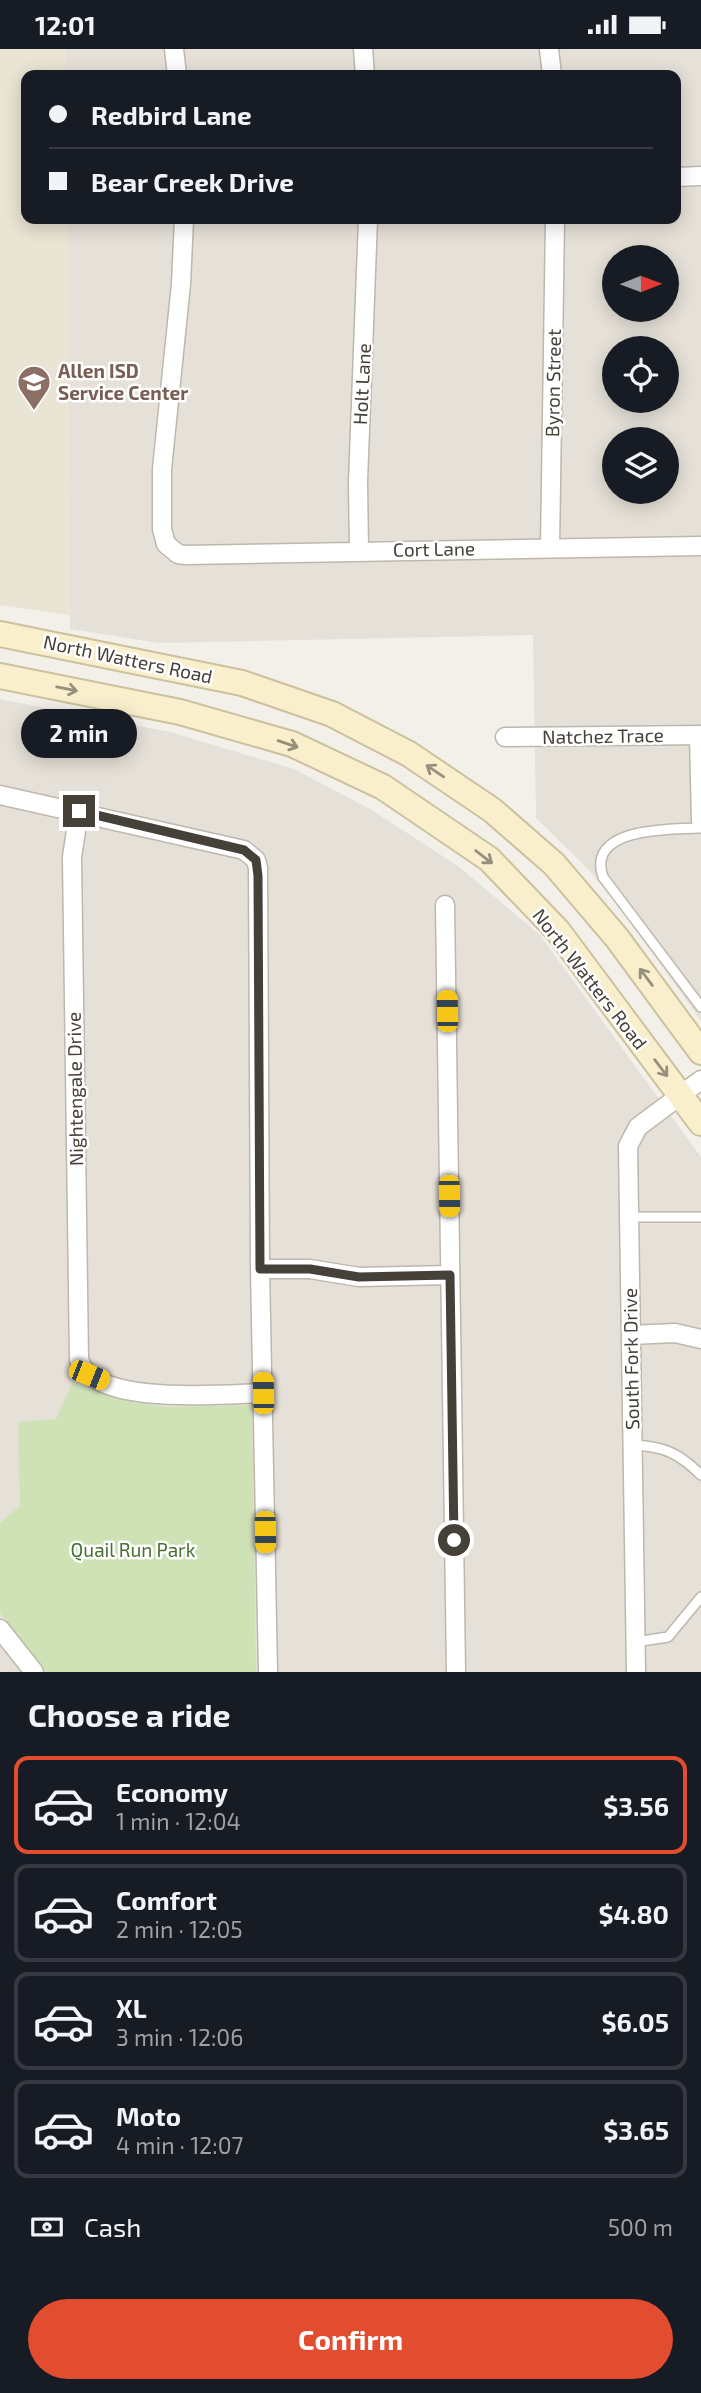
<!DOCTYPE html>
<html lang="en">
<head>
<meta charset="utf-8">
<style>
  body { margin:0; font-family:"Exo 2",sans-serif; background:#242831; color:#f1f3f6; height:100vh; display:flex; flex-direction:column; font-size:26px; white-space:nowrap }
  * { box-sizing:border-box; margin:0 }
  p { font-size:23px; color:#9ea1a6 }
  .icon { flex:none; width:38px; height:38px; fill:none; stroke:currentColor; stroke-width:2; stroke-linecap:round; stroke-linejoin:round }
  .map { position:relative; height:1623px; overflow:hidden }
  .panel { display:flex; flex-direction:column; background:#171b24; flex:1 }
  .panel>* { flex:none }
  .hud { position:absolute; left:21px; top:21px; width:660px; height:154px; border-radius:14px; box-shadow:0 4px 18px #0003; display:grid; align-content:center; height:154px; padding:0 28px; background:#171b24 }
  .needle { width:46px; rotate:89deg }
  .tools { position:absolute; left:602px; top:196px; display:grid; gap:14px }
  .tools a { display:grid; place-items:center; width:77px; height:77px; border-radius:50%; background:#171b24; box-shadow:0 4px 18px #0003; font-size:35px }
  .end { position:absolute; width:32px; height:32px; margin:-16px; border:9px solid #454038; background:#fff; box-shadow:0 0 0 4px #fff }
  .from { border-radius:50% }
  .bubble { position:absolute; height:49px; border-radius:24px; background:#171b24; box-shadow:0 4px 18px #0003; font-size:23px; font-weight:700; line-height:49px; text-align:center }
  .car { position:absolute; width:21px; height:42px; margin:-21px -10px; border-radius:9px; box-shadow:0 0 5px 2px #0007; background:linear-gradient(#f5c518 24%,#345 0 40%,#f5c518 0 76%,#345 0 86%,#f5c518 0) }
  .hud b { display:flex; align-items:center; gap:24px; height:66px; font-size:26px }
  .hud b+b { border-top:2px solid #363941 }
  .hud i { width:18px; height:18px; background:#f1f3f6 }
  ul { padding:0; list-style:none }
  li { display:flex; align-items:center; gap:21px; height:98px; margin:0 14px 10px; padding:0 14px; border:4px solid #363941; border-radius:14px }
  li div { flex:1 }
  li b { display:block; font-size:26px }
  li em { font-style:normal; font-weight:700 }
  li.current { border-color:#e24d30 }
  li>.icon { width:63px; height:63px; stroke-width:1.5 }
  h2 { padding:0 28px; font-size:32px; line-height:84px }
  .pay { display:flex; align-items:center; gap:18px; height:77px; padding:0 28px; font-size:26px }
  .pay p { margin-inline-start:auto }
  .cta { display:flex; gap:14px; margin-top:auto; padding:14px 28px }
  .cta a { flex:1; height:80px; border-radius:42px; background:#e24d30; color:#fff; font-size:28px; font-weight:700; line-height:80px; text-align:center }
  .status { display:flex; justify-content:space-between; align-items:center; height:49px; padding:0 35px; background:#171b24; direction:ltr }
  .status svg { height:19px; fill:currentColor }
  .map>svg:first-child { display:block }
  .residential { fill:#e6e1d8; fill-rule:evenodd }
  .education { fill:#eae4d4 }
  .green { fill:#cee2b6 }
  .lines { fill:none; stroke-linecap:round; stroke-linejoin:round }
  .lane-casing { stroke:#bdb7ac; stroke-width:12 }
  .street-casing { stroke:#bdb7ac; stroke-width:21 }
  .secondary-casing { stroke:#cdc19d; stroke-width:28 }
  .lane { stroke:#fff; stroke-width:9 }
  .street { stroke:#fff; stroke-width:18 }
  .secondary { stroke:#f9efcd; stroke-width:24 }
  .oneway { stroke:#968f7b }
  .route { stroke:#454038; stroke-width:9 }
  .labels { text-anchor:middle; stroke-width:5; stroke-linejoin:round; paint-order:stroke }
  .education-label { font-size:19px; font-weight:bold; fill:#785e54; stroke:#fff; text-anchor:start }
  .street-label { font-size:19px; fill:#454038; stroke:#fff }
  .park-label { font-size:19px; fill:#497132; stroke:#fff }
</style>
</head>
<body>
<div class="status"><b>12:01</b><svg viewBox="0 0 49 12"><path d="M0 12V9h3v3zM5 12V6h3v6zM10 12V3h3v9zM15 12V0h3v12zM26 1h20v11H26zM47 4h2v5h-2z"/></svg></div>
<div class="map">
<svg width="701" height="1623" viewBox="0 0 701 1623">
  <rect width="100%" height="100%" fill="#f2f0e9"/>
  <!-- residential -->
  <path class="residential" d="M66 0H701V972L618 856 585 817 536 769 533 586 159 594 70 580 67 170H676V26H66ZM614 208H667V261H614ZM614 299H667V352H614ZM614 390H667V443H614Z
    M0 650 170 683 294 720 370 760 458 817 540 886 701 1108V1623H0Z"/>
  <!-- education -->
  <path class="education" d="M0 0H66V26H26V170H67L70 566 0 556Z"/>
  <!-- green -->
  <path class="green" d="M72 1334 135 1354 166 1358 252 1356 256 1623H47L0 1564V1474L20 1457 18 1373 56 1370Z"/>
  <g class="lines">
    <defs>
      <path id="lane" d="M701 779C670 780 586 778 603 828L701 958
        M628 1168H701
        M632 1396C663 1397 679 1404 701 1426
        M635 1593 668 1588 701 1548"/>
      <path id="street" d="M174 0 177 26
        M363 0 365 26
        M549 0 552 26
        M676 128 701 127
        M184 170 181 235 162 420V480L166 495 178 505 186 506 701 497
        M550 499 555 170
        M359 501 358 433 368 170
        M699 686 701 772
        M505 688 701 686
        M0 746 244 801 256 811 258 819 260 1220 268 1623
        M79 762 72 808 79 1311C94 1358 224 1345 263 1344
        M445 856 456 1623
        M260 1220H310L359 1228 450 1226
        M631 1286 675 1284 701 1290
        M0 1580 34 1623
        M636 1623 628 1097 638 1078 701 1031"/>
      <path id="secondary" d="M0 585 242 634 332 665 409 705 492 761 554 815 617 889 701 1003
        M0 627 180 663 292 695 383 738 489 810 558 882 701 1074"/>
    </defs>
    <!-- lane casing -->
    <use href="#lane" class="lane-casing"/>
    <!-- street casing -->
    <use href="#street" class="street-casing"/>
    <!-- secondary casing -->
    <use href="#secondary" class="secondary-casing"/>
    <!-- lane -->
    <use href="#lane" class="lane"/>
    <!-- street -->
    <use href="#street" class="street"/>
    <!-- secondary -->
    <use href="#secondary" class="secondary"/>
  </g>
  <!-- one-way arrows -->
  <defs><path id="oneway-shaft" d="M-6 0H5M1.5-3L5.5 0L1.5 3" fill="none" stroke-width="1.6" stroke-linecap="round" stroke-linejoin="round" transform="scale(1.75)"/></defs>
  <g class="oneway">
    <use href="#oneway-shaft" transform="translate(67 640) rotate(11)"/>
    <use href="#oneway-shaft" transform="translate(288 695) rotate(19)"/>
    <use href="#oneway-shaft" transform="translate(435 722) rotate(-146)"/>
    <use href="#oneway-shaft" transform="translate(484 808) rotate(38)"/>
    <use href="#oneway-shaft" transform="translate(646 928) rotate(-127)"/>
    <use href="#oneway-shaft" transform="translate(661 1019) rotate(53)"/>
  </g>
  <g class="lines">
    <!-- route -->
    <path class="route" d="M79 762 244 801 256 811 258 827 260 1220H310L359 1228 450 1226 454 1491"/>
  </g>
  <!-- icons -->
  <defs>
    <symbol id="school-pin" viewBox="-11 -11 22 30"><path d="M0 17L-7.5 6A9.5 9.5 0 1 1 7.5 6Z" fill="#8d6e63" stroke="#fff"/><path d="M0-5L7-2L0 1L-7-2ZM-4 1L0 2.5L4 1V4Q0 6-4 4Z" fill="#fff"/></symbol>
  </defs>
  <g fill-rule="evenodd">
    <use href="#school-pin" x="15" y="314" width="38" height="52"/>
  </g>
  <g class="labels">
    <!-- education labels -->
    <g class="education-label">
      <text x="58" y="329">Allen ISD<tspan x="58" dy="22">Service Center</tspan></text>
    </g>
    <!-- street labels -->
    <g class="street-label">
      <text transform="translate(553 334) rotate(-89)" y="7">Byron Street</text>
      <text transform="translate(362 335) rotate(-87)" y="7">Holt Lane</text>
      <text transform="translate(434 500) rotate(-1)" y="7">Cort Lane</text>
      <text transform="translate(128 610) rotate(12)" y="7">North Watters Road</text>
      <text transform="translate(603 687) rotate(-1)" y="7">Natchez Trace</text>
      <text transform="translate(590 930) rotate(52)" y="7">North Watters Road</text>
      <text transform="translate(75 1040) rotate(-91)" y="7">Nightengale Drive</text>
      <text transform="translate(631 1310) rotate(-91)" y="7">South Fork Drive</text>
    </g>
    <!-- park labels -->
    <g class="park-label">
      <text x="133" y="1508">Quail Run Park</text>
    </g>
  </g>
</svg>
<div class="tools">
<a><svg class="needle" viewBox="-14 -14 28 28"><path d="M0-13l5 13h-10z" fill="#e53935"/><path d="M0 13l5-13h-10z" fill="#9ea1a6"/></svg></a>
<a><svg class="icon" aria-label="locate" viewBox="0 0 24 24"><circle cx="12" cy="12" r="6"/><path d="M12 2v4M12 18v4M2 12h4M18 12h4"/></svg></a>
<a><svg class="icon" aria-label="layers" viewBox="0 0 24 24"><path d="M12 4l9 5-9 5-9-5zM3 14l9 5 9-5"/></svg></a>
</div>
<i class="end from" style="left:454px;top:1491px"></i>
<i class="end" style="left:79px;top:762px"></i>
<div class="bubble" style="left:21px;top:660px;width:116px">2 min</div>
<i class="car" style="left:447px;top:962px;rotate:359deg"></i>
<i class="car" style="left:449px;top:1147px;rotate:179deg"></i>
<i class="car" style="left:89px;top:1326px;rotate:112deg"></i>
<i class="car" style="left:263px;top:1344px;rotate:359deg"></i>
<i class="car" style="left:265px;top:1483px;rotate:179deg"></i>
<div class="hud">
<b><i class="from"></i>Redbird Lane</b>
<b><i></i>Bear Creek Drive</b>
</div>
</div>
<section class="panel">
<h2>Choose a ride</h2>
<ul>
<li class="current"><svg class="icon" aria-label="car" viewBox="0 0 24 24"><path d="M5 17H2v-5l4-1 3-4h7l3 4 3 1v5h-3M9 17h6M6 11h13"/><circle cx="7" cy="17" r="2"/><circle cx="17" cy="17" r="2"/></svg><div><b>Economy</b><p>1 min · 12:04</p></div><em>$3.56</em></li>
<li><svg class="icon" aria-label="car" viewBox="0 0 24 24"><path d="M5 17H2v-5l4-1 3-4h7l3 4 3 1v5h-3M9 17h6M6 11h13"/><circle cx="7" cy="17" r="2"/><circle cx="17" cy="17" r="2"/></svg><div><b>Comfort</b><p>2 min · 12:05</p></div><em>$4.80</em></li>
<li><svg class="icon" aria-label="car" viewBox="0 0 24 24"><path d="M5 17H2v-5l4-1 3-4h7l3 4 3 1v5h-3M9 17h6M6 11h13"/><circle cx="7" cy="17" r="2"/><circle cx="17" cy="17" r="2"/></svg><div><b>XL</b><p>3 min · 12:06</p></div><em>$6.05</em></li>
<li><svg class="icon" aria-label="car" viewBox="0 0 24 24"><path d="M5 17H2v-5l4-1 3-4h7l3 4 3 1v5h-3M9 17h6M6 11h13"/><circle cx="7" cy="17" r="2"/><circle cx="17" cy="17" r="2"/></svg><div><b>Moto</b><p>4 min · 12:07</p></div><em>$3.65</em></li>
</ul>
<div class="pay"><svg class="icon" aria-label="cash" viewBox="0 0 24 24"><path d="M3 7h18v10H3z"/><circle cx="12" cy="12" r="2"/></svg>Cash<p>500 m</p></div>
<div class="cta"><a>Confirm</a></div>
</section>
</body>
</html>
